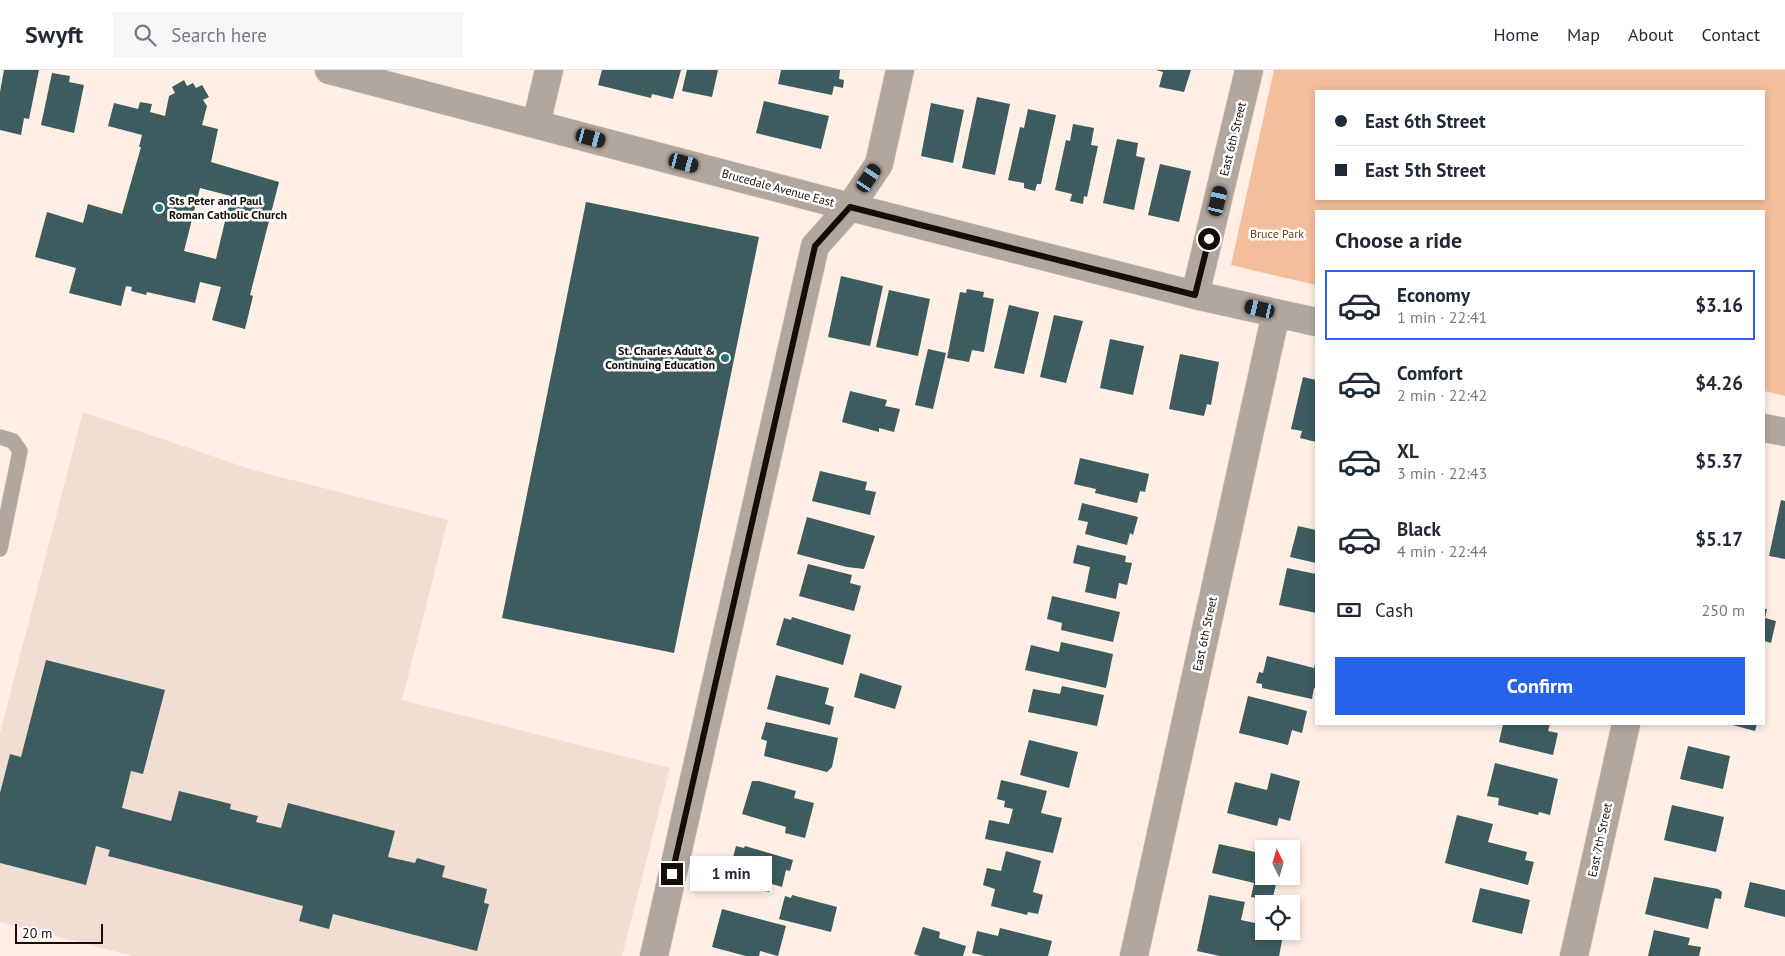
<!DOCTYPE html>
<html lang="en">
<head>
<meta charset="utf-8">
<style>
  body { margin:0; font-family:"PT Sans",sans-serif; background:#f6f6f7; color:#1f2937; height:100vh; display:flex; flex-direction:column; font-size:19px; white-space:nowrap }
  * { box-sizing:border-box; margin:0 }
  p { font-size:16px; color:#747a83 }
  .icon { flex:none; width:28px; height:28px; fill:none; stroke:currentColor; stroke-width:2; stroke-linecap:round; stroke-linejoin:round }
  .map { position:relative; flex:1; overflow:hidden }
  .side { position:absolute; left:1315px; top:140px; width:450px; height:515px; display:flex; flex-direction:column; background:#fff; border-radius:0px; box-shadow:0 2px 8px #0003 }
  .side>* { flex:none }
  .top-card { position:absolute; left:1315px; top:20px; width:450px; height:110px; border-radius:0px; box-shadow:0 2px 8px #0003; display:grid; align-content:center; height:110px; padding:0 20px; background:#fff }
  .needle { width:32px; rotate:355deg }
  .tools { position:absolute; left:1255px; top:770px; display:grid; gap:10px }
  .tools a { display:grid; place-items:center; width:45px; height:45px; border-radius:0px; background:#fff; box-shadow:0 2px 8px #0003; font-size:25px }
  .scale { position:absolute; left:15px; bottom:12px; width:88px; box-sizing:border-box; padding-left:5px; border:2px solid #150d07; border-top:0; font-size:14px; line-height:18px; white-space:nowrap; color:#150d07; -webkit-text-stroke:4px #fff; paint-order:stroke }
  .end { position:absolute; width:22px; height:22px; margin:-11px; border:6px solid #150d07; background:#fff; box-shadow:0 0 0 2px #fff }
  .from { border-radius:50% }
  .bubble { position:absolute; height:35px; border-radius:0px; background:#fff; box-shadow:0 2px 8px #0003; font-size:16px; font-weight:700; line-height:35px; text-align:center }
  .car { position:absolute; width:15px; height:30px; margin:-15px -8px; border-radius:6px; box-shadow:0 0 4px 1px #0007; background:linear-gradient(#222 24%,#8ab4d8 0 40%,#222 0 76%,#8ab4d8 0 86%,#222 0) }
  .top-card b { display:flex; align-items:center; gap:18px; height:48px; font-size:19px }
  .top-card b+b { border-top:1px solid #e0e1e3 }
  .top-card i { width:12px; height:12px; background:#1f2937 }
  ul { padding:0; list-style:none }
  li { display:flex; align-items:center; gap:15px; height:70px; margin:0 10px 8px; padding:0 10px; border:2px solid transparent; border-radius:0px }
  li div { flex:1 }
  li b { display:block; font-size:19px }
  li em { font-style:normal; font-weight:700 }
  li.active { border-color:#2563eb }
  li>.icon { width:45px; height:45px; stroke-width:1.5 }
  h2 { padding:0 20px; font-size:22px; line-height:60px }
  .pay { display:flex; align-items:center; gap:12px; height:55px; padding:0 20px; font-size:19px }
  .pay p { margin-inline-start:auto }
  .button { display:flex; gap:10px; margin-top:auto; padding:10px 20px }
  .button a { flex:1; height:58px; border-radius:0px; background:#2563eb; color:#fff; font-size:20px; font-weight:700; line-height:58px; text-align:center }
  header { display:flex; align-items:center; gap:30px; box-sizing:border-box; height:70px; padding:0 25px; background:#fff; border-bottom:1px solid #e0e1e3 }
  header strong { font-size:24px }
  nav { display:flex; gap:28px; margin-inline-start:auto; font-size:18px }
  .search { width:350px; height:45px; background:#f6f6f7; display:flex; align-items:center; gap:12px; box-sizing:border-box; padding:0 18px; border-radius:0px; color:#747a83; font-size:19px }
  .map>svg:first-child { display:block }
  .built { fill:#f1ddd1 }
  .green { fill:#f2be9b; fill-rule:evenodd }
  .building { fill:#3c5c60; fill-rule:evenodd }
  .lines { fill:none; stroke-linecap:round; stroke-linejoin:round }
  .lane-casing { stroke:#d9cac0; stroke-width:16 }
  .street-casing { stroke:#d9cac0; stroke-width:29 }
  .lane { stroke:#b2a79f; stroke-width:15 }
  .street { stroke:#b2a79f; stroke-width:28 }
  .route { stroke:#150d07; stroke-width:6 }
  .poi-dot { fill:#28727a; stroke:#fff; stroke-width:2 }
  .labels { text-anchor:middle; stroke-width:5; stroke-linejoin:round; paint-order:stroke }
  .street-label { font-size:12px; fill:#150d07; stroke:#fff }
  .poi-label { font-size:12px; font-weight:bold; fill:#150d07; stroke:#fff; text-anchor:start }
  .park-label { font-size:12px; fill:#6d3c14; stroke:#fff }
</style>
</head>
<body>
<header>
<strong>Swyft</strong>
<div class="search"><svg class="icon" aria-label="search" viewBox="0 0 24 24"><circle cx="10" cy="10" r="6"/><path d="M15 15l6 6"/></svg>Search here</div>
<nav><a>Home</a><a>Map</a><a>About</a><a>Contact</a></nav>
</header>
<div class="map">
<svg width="1785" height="886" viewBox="0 0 1785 886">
  <rect width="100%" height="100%" fill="#feeee3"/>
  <!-- built -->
  <path class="built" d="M83 342 253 400 448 450 402 630 670 698 622 886H133L0 852V663Z"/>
  <!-- green -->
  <path class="green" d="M1274 0H1785V326L1764 321V141H1316V215L1231 195ZM1316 21H1764V129H1316Z"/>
  <!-- building -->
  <path class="building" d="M4 0H39L29 49 24 48 21 65 0 60V22Z
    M602 0H681L673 29 652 24 651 28 598 15Z
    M687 0H718L712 27 682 21Z
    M781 0H840L839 9 844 10 843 18 834 16 832 25 778 14Z
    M1156 0H1191L1184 22 1159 17 1163 2Z
    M52 3 70 6 69 12 84 15 74 63 41 55Z
    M184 10 187 16 193 13 196 18 202 15 209 27 203 30 207 36 202 55 218 59 211 92 279 112 250 225 253 226 245 259 212 250 221 217 200 212 195 233 147 222 146 225 131 221 132 217 126 216 121 236 69 223 76 198 35 187 47 142 83 153 88 134 122 144 141 77H139L142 65 108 56 114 33 138 39 140 32 152 34 150 42 165 46 169 26 175 23 172 17ZM200 118 231 126 216 189 184 181Z
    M977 27 1010 34 995 105 962 98Z
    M764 31 829 46 821 79 756 63Z
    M931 33 964 40 953 93 921 86Z
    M1028 39 1056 45 1041 114H1037L1035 121 1024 118V113L1008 110 1020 57 1024 58Z
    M1073 54 1094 58 1091 75 1098 76 1087 127 1084 126 1083 134 1070 131 1072 124 1055 120 1066 70 1070 71Z
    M1117 69 1138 73 1136 86 1145 88 1134 140 1103 133Z
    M1160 94 1191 101 1179 152 1148 145Z
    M586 132 759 167 674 583 502 548Z
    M841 206 883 216 870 276 828 267Z
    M967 219 984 222 983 227 994 229 984 282 972 280 969 292 947 288 960 222 966 223Z
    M889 220 930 229 918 286 876 277Z
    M1009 235 1039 242 1024 304 994 298Z
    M1054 245 1083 251 1066 313 1040 307Z
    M1110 269 1144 276 1133 325 1100 318Z
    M928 279 946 283 933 339 915 335Z
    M1180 284 1219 292 1211 335 1207 334 1204 346 1169 339Z
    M1303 307 1316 310V372L1300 368 1302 361 1291 359Z
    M850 321 887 330 885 336 900 339 894 362 879 358V362L842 352Z
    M1080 388 1149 404 1145 422 1140 421 1137 433 1095 423 1096 419 1074 414Z
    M820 401 867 412 865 420 876 422 870 445 812 431Z
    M1781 430 1785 431V489L1769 486Z
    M1082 433 1138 447 1133 465 1130 463 1127 475 1085 464 1088 452 1078 450Z
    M807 447 875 466 864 499 847 497 797 484Z
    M1298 456 1316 460V493L1290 487Z
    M1077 475 1126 486 1125 492 1132 493 1127 515 1119 513 1116 529 1085 522 1090 497 1073 493Z
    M808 494 852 505 850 513 861 516 854 541 799 526Z
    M1287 498 1316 504V543L1279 535Z
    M1052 526 1120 542 1113 572 1061 560 1062 553 1047 549Z
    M1764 539H1767L1765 548 1776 551 1771 573 1764 571Z
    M792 547 851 565 843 595 776 575 784 548 791 550Z
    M1061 572 1113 584 1106 618 1025 600 1031 575 1059 582Z
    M1267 586 1314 598 1316 590V619L1314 618 1312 629 1262 618V614L1256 613 1259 602 1263 603Z
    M46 590 165 620 143 704 131 701 122 738 171 751 179 721 231 734 230 739 258 746 256 752 281 758 288 733 395 761 388 787 415 793 417 788 445 796 442 807 487 819 484 833 489 834 477 881 333 844 329 859 299 851 303 836 108 786 110 780 96 776 86 815 0 793V723L10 684 21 687Z
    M860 603 902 616 895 639 854 627Z
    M776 605 829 618 825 634 834 637 830 655 767 639Z
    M1062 616 1104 625 1097 656 1028 642 1033 619 1060 624Z
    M1248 626 1307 641 1302 663 1292 660 1288 675 1239 663Z
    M766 652 838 668 832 697 827 702 764 686 767 671 761 669Z
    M1503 654H1550L1548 661 1558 663 1553 685 1499 672Z
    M1729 654H1757L1755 661Z
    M1029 670 1078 682 1069 718 1020 705Z
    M1688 676 1730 686 1723 719 1680 709Z
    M1495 693 1558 709 1550 745 1539 742 1538 745 1498 735 1499 728 1487 726Z
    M1271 703 1300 711 1290 751 1279 748 1277 756 1227 743 1235 712 1267 720Z
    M1001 710 1047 721 1041 743 1062 748 1053 783 985 769 989 750 1009 754 1013 739 1004 737 1005 731 997 729Z
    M752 711H759L796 721 794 728 814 733 805 768 785 763 786 757 742 744Z
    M1672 735 1724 747 1716 782 1664 770Z
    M1457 745 1493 754 1488 772 1527 782 1525 790 1534 792 1528 815 1445 793Z
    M1219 774 1264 784V806H1278L1272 831 1251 827 1254 813 1212 803Z
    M736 776 744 778 745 776 793 790 790 801 786 800 782 817 772 814 769 822 727 810Z
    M1006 781 1041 791 1033 822 1043 825 1038 844 1028 842 1027 845 991 836 995 819 983 815 987 798 1001 801Z
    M1654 807 1718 819 1722 822 1721 829 1715 828 1708 859 1645 844Z
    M1750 812 1785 820V847L1744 837Z
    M1480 818 1530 830 1522 864 1472 852Z
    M792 825 837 837 831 862 779 849 785 826 791 828Z
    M1209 825 1245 832 1241 850 1264 855V861H1284L1279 886H1220L1197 881Z
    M722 839 786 856 778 886 760 881 759 886H746L712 877Z
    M923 857 940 862 939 868 966 876 963 886H920L914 884Z
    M1000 858 1052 871 1048 886H985L972 883 977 861 998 866Z
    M1654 860 1690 868 1688 875 1701 877 1699 886H1648Z"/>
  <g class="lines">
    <defs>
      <path id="lane" d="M0 367 13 371 20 381 0 479"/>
      <path id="street" d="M329 0 850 137 1195 225 1316 252
        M536 54 549 0
        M1195 225 1249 0
        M1764 358 1785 362
        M654 886 815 176 850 137 879 94 900 0
        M1134 886 1276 243
        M1574 886 1626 654"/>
    </defs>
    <!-- lane casing -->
    <use href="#lane" class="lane-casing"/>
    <!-- street casing -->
    <use href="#street" class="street-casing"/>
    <!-- lane -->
    <use href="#lane" class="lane"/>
    <!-- street -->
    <use href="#street" class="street"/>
  </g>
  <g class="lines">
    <!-- route -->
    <path class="route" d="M672 804 815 176 850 137 1195 225 1209 169"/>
  </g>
  <!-- markers -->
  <g class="poi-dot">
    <circle cx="159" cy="138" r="5"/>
    <circle cx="725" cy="288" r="5"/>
  </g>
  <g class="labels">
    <!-- street labels -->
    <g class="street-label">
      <text transform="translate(1233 69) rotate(-76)" y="4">East 6th Street</text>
      <text transform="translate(778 118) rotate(15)" y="4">Brucedale Avenue East</text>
      <text transform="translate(1205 564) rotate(-78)" y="4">East 6th Street</text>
      <text transform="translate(1600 770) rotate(-78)" y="4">East 7th Street</text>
    </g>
    <!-- poi labels -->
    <g class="poi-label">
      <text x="169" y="135">Sts Peter and Paul<tspan x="169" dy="14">Roman Catholic Church</tspan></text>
      <text x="715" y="285" text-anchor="end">St. Charles Adult &amp;<tspan x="715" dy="14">Continuing Education</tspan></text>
    </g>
    <!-- park labels -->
    <g class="park-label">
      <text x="1277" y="168">Bruce Park</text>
    </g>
  </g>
</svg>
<div class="tools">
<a><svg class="needle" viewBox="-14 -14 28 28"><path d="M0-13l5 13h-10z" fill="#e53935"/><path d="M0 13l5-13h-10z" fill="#747a83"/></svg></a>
<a><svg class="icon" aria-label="locate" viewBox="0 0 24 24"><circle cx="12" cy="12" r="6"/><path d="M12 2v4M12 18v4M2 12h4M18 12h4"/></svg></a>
</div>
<div class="scale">20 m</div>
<i class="end from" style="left:1209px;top:169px"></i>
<i class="end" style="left:672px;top:804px"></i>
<div class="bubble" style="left:690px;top:786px;width:82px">1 min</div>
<i class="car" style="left:591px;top:68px;rotate:105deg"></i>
<i class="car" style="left:684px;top:93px;rotate:105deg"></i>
<i class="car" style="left:869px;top:108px;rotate:34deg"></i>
<i class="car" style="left:1218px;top:131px;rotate:13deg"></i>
<i class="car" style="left:1260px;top:239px;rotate:283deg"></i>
<div class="top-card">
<b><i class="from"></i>East 6th Street</b>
<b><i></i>East 5th Street</b>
</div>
<section class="side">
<h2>Choose a ride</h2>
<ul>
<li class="active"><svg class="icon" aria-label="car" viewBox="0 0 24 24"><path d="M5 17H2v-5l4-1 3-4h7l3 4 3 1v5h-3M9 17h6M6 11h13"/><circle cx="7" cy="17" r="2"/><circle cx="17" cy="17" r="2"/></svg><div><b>Economy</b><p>1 min · 22:41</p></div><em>$3.16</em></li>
<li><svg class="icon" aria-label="car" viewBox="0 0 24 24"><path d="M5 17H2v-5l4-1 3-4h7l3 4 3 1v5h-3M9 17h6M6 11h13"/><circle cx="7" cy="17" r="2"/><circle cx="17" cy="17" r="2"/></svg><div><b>Comfort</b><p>2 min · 22:42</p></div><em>$4.26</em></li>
<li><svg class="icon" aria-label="car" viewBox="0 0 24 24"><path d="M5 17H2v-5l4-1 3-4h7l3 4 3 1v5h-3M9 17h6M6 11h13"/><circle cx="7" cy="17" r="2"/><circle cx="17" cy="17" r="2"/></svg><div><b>XL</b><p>3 min · 22:43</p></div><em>$5.37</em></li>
<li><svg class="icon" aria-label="car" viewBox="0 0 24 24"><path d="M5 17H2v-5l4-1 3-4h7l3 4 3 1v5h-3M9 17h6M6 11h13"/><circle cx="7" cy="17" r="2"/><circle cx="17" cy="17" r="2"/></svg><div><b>Black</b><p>4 min · 22:44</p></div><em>$5.17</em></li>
</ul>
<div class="pay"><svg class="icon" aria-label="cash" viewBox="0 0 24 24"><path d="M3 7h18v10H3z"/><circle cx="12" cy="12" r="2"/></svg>Cash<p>250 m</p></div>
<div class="button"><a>Confirm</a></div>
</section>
</div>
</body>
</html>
